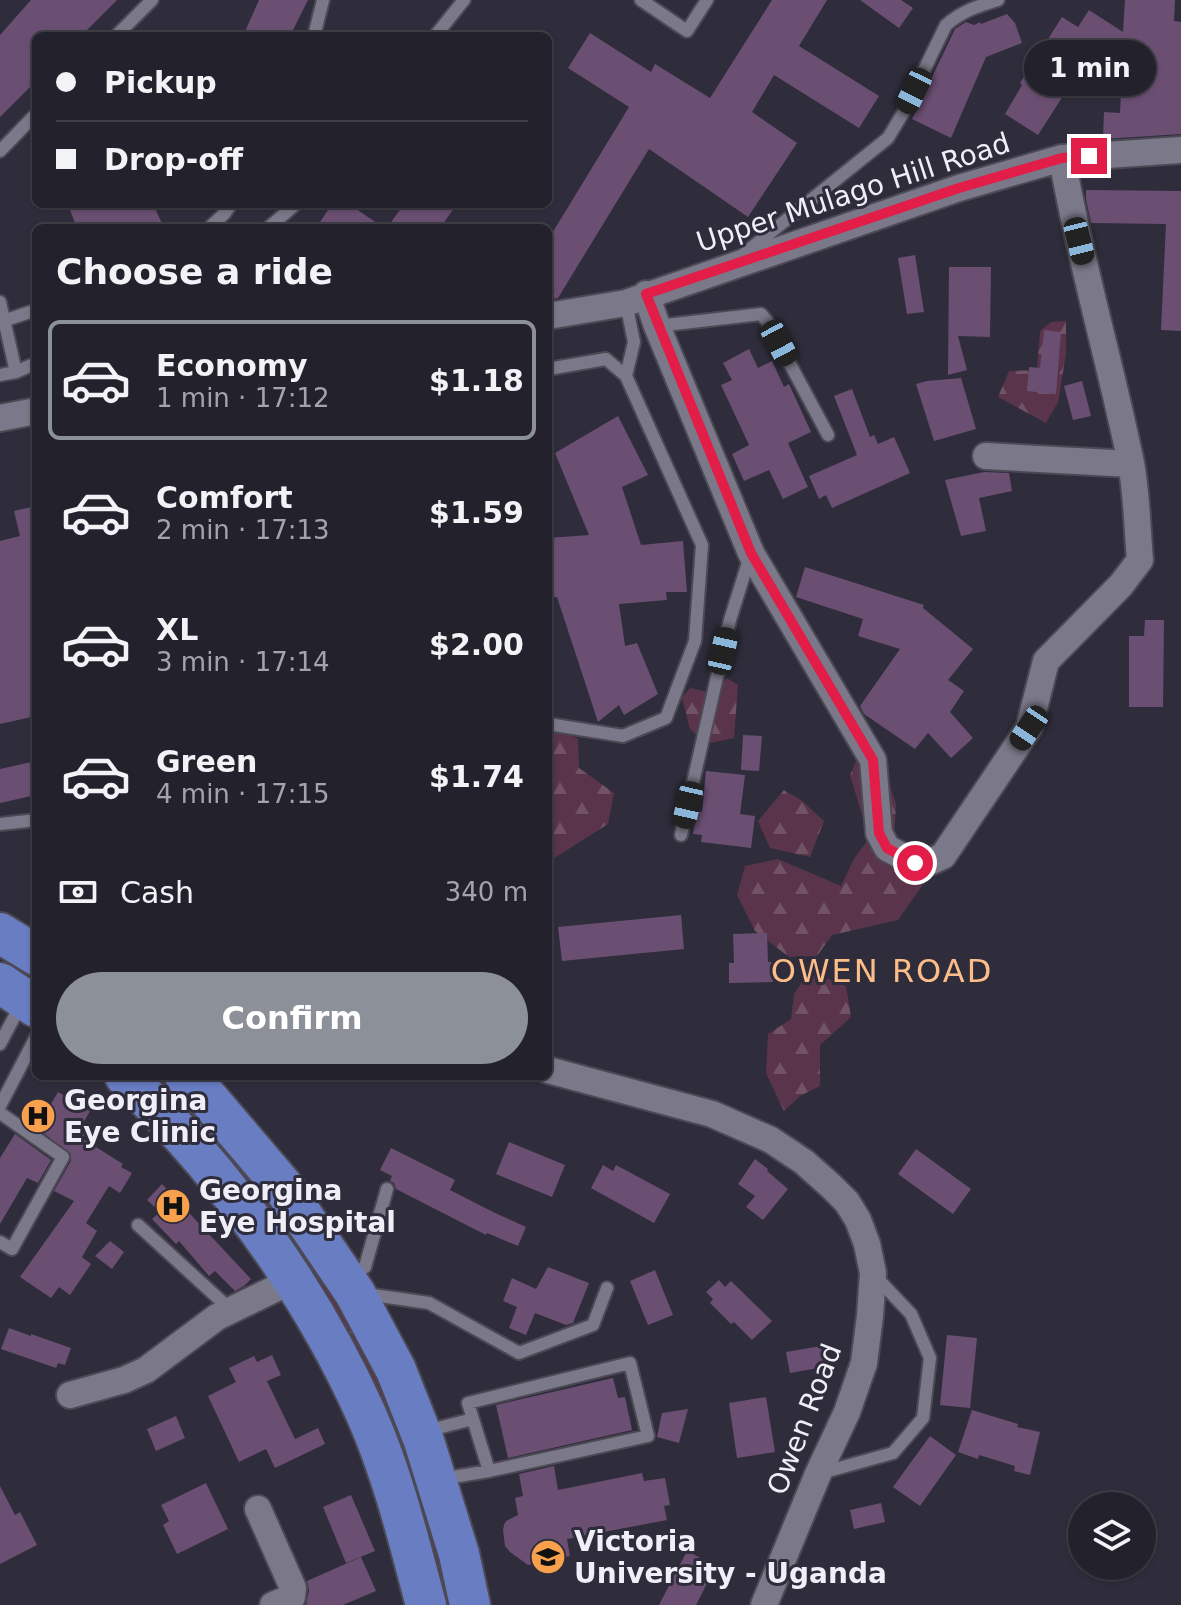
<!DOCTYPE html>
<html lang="en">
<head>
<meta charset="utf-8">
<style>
  body { margin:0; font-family:"DejaVu Sans",sans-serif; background:#2f2f38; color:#f1f3f6; height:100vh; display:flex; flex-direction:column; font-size:30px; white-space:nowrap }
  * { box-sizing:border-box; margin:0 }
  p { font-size:26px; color:#a3a4a9 }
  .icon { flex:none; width:44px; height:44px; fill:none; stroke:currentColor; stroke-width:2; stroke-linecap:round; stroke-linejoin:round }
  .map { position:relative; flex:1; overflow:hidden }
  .drawer { position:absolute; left:32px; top:224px; width:520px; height:856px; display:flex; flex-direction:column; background:#23222c; border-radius:12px; box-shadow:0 2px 6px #0004,0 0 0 2px #403f48 }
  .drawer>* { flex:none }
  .banner { position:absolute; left:32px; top:32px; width:520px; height:176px; border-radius:12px; box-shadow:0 2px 6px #0004,0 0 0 2px #403f48; display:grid; align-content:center; height:176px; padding:0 24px; background:#23222c }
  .buttons { position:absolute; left:1068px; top:1492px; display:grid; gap:16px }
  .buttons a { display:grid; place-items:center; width:88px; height:88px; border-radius:50%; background:#23222c; box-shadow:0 2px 6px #0004,0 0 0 2px #403f48; font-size:40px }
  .end { position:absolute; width:36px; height:36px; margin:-18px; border:10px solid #e11d48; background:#fff; box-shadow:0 0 0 4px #fff }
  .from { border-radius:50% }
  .bubble { position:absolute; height:56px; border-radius:28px; background:#23222c; box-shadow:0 2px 6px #0004,0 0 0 2px #403f48; font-size:26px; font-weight:700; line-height:56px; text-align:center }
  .car { position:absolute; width:24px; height:48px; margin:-24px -12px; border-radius:10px; box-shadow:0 0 6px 2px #0007; background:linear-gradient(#222 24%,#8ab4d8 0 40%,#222 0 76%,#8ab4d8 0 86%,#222 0) }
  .banner b { display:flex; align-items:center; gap:28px; height:76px; font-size:30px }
  .banner b+b { border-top:2px solid #403f48 }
  .banner i { width:20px; height:20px; background:#f1f3f6 }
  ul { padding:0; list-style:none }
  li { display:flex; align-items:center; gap:24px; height:120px; margin:0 16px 12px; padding:0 8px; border:4px solid transparent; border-radius:12px }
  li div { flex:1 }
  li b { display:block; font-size:30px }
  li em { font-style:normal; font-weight:700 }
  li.on { border-color:#8c9099 }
  li>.icon { width:72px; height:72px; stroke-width:1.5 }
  h2 { padding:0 24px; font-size:36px; line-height:96px }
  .pay { display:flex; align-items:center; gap:20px; height:88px; padding:0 24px; font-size:30px }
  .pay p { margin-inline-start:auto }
  .button { display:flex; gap:16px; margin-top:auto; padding:16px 24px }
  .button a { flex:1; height:92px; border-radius:48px; background:#8c9099; color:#fff; font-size:32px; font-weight:700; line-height:92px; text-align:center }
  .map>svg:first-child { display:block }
  .grass { fill:url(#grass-tufts) }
  .forest { fill:url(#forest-firs) }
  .building { fill:#6a4f72 }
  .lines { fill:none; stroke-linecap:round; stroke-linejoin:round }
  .service-casing { stroke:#4c4955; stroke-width:16 }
  .minor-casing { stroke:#4c4955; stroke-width:30 }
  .primary-casing { stroke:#4c4955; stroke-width:44 }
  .service { stroke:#7b7989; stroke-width:12 }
  .minor { stroke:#7b7989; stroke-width:26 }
  .primary { stroke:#687dc2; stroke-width:40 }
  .route { stroke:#e11d48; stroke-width:10 }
  .labels { text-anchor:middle; stroke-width:6; stroke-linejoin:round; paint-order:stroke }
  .street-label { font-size:28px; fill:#f0eff8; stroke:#2f2d3b }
  .poi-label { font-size:28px; font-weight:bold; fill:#f0eff8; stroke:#2f2d3b; text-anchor:start }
  .quarter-label { font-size:32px; letter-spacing:2px; fill:#fcbd88; stroke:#2f2d3b }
</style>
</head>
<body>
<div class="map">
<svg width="1181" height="1605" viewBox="0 0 1181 1605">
  <defs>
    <pattern id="grass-tufts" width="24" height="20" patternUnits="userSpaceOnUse" patternTransform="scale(2)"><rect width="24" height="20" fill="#5a344a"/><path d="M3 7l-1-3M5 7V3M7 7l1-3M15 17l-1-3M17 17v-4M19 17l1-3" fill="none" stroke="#725265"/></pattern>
    <pattern id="forest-firs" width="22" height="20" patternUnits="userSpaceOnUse" patternTransform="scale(2)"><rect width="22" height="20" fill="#5a344a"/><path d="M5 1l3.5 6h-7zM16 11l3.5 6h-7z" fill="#725265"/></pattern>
  </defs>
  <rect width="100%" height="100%" fill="#2f2d3b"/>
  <!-- grass -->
  <path class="grass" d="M139 1076H157C180 1099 203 1122 224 1147 304 1238 369 1345 411 1459 429 1506 441 1557 455 1605H436L385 1433Z"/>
  <!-- forest -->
  <path class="forest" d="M1066 321V354L1058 402 1046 423 998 397 1009 371 1037 370 1040 331 1051 322Z
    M727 678 738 685 734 738 706 744 690 729 682 698 690 688 712 693Z
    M554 726 578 739 579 768 614 793 608 824 548 862V732Z
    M859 754 881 757 896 805 894 839 924 856 922 886 898 920 832 935 817 956 789 957 755 931 737 895 745 866 778 859 841 886 854 859 869 838 850 775Z
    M784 790 801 800 824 821 810 857 770 848 758 821Z
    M809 971 846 986 851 1017 820 1045V1086L800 1096 784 1111 766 1073 768 1034 791 1019 794 994Z"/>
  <!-- building -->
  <path class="building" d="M31 0H117L81 36H36V81L0 117V35Z
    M259 0H308L290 36H243Z
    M772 0H827L799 46 879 96 859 128 774 75 752 112 797 143 748 217 649 149 558 298 548 300V240L629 107 568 68 590 33 651 72 655 64 710 98Z
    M860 0H901L913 8 899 28Z
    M1125 0H1175L1174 21 1181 22V134L1103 139 1104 112 1120 113 1122 72 1098 57 1094 63 1092 61 1084 74 1079 71 1038 135 1005 114 1022 85 1020 83 1062 17 1078 27 1089 10 1123 32Z
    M1007 14 1015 23 1022 43 986 57 951 138 912 119 955 29 966 22 974 25 980 22 981 24Z
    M1086 190 1181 191V331L1161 330 1166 224 1091 223 1086 199Z
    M83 204H153L164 228H77L70 210Z
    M332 204H349L384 228H316Z
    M404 204H457L440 228H387Z
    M915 255 924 312 907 314 898 258Z
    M949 267H991L990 337 958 336 967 370 948 375Z
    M1044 330 1061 332 1056 394 1027 391 1029 367 1040 368Z
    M749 349 758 368 772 361 784 387 789 384 811 432 788 443 808 487 783 499 769 470 744 481 732 454 749 445 721 385 732 380 723 363Z
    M961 378 976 429 934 441 916 384 927 381Z
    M1082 381 1091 416 1073 420 1064 386Z
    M852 389 870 437 874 435 878 444 894 437 910 473 832 508 826 495 819 499 809 476 857 455 834 396Z
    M618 416 648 475 622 487 641 545 683 541 687 592H666L667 600 619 604 625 646 637 643 658 694 624 715 619 705 598 722 557 597 548 598V538L589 535 555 453Z
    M984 472 1009 473 1012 491 979 498 986 531 961 536 945 480Z
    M36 506V716L0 724V541L20 536 14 511Z
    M805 567 924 605 923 608 973 649 948 680 964 691 950 712 973 738 951 758 928 733 915 749 864 714 860 706 900 649 858 636 863 619 796 597Z
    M1145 620H1164L1163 707H1129V636H1144Z
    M743 735 762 736 759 771 741 770Z
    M36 761V795L0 803V769Z
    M706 771 745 775 740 814 755 816 751 848 701 842 702 835 693 834 696 811 702 812Z
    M681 915 684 949 562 961 558 927Z
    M767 933 768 962H773V982L729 983V963H734L733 934Z
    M58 1092 90 1111 82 1125 88 1129 83 1139 123 1164 121 1167 132 1173 120 1193 109 1186 86 1223 97 1231 82 1257 91 1264 70 1295 59 1287 51 1298 20 1277 74 1201 54 1191 71 1161V1154L37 1128Z
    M15 1134 51 1160 38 1183 27 1178 0 1224V1158Z
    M509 1142 565 1165 552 1197 496 1174Z
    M391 1148 455 1180 450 1190 493 1212 526 1227 518 1246 487 1233 486 1235 396 1189 394 1183 390 1181 392 1176 380 1170Z
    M916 1149 971 1189 953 1214 898 1174Z
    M755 1159 768 1169 767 1171 788 1189 763 1220 746 1207 755 1196 738 1184Z
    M603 1165 613 1171 616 1165 670 1194 654 1223 591 1188Z
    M162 1184 251 1279 244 1286 235 1291 215 1271 209 1276 179 1241 176 1244 152 1219 160 1212 147 1200Z
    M110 1241 124 1252 112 1269 95 1256Z
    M548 1267 589 1283 573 1323 566 1325 535 1313 526 1335 509 1328 517 1307 503 1301 512 1278 536 1289Z
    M655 1270 673 1315 648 1325 630 1281Z
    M719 1280 725 1287 731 1281 772 1321 752 1340 734 1322 731 1324 710 1303 713 1299 706 1292Z
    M9 1328 31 1336V1334L71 1348 65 1365 58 1363 56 1368 1 1349Z
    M947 1335 977 1338 970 1408 940 1405Z
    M821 1346 824 1367 790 1373 786 1352Z
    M272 1355 281 1375 267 1381 295 1439 318 1428 325 1444 275 1468 266 1449 239 1462 208 1396 236 1382 229 1368 254 1356 257 1362Z
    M613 1378 618 1398 625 1397 632 1430 508 1458 496 1405Z
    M766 1397 775 1452 737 1458 729 1403Z
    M688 1409 679 1443 657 1437 662 1413Z
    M972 1410 1018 1424 1017 1427 1040 1432 1030 1475 1014 1471 1015 1466 979 1455 978 1459 958 1452Z
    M176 1416 185 1438 156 1451 147 1429Z
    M930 1436 956 1455 920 1506 893 1487Z
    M554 1466 558 1490 642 1473 644 1481 665 1478 670 1505 664 1506 667 1520 567 1539 570 1556 528 1565 510 1552 505 1546 503 1530 504 1525 506 1521 518 1515 515 1498 523 1496 519 1474Z
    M206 1483 228 1529 177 1554 163 1525 169 1521 161 1505Z
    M0 1486 15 1515 20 1512 37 1545 0 1564Z
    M351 1495 375 1551 346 1563 323 1507Z
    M881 1503 885 1522 854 1529 850 1510Z
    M687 1551 716 1566 696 1605H659Z
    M361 1557 376 1591 343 1605H306L309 1590 307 1581Z"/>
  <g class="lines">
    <defs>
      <path id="service" d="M641 0 687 31 707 0
        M116 36 152 0
        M314 36 323 0
        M435 36 464 0
        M0 151 36 114
        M209 228 225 213 231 204
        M268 228 296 204
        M745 253 888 138 903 113 946 25C962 11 978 6 998 0
        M0 302 16 372
        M0 322 36 310
        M657 326 761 314 767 321 828 435
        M548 369 606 359 626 376
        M0 375 16 372 36 363
        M548 724 623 736 666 718 695 641 702 545 626 376 634 342 626 303
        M0 824 36 820
        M681 835 730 620 750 556
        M0 1044 21 1004
        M0 1106 36 1037
        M0 1113 63 1157 12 1249 0 1242
        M138 1225 231 1310
        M351 1275 365 1267 387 1189
        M366 1294 429 1303 519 1353 593 1325 607 1288
        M426 1431 473 1419
        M821 1473 893 1453 923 1418 930 1358 911 1314 875 1276
        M441 1479 489 1471 648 1436 630 1363 468 1403 489 1471"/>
      <path id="minor" d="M646 294 657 326 751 553 873 760 879 833 887 848 915 863 932 861 943 856 1029 728 1046 661 1121 585 1140 560C1137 528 1137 494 1131 463 1110 361 1080 261 1062 158
        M548 316 626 303 959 188 1062 158 1181 150
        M0 418 36 411
        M986 456 1131 464
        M548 1070 712 1114 771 1140 804 1162 832 1187 847 1202 858 1220 867 1244 873 1273 870 1316 864 1363 847 1412 818 1474 764 1605
        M70 1395 124 1380 146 1370 217 1317 293 1280
        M258 1509 293 1588 292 1597 273 1605"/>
      <path id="primary" d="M0 933 36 955
        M0 983 36 1007
        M125 1076C225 1174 309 1287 366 1414 393 1475 409 1541 426 1605
        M185 1076 206 1096 281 1184 355 1293 396 1370 424 1441 459 1554 470 1605"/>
    </defs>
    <!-- service casing -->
    <use href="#service" class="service-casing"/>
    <!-- minor casing -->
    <use href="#minor" class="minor-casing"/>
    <!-- primary casing -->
    <use href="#primary" class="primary-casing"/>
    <!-- service -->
    <use href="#service" class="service"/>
    <!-- minor -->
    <use href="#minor" class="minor"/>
    <!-- primary -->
    <use href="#primary" class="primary"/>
  </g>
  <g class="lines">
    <!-- route -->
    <path class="route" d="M915 863 887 848 879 833 873 760 751 553 646 294 959 188 1062 158 1089 156"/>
  </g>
  <!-- icons -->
  <defs>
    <symbol id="hospital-disc" viewBox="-11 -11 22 22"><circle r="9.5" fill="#f9a04d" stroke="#2f2d3b"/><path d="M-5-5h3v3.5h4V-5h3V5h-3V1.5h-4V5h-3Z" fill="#111"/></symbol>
    <symbol id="university-disc" viewBox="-11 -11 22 22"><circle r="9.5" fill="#f9a04d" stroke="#2f2d3b"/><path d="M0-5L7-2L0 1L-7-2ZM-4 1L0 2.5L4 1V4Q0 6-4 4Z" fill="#111"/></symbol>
  </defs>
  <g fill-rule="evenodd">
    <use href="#hospital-disc" x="18" y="1096" width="40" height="40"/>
    <use href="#hospital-disc" x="153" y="1186" width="40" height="40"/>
    <use href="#university-disc" x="528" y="1537" width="40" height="40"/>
  </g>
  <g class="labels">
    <!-- street labels -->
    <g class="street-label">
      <text transform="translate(853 192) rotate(-18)" y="10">Upper Mulago Hill Road</text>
      <text transform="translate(804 1419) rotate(-69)" y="10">Owen Road</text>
    </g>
    <!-- poi labels -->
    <g class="poi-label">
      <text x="64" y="1110">Georgina<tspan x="64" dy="32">Eye Clinic</tspan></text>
      <text x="199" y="1200">Georgina<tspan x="199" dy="32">Eye Hospital</tspan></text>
      <text x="574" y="1551">Victoria<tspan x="574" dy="32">University - Uganda</tspan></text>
    </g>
    <!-- quarter labels -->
    <g class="quarter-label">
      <text x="882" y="982">OWEN ROAD</text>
    </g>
  </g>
</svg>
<div class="buttons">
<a><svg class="icon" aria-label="layers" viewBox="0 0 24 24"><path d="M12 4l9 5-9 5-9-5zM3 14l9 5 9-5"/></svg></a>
</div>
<i class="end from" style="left:915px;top:863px"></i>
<i class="end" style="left:1089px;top:156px"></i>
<div class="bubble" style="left:1024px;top:40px;width:132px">1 min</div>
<i class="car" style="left:914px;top:91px;rotate:206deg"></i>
<i class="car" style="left:1079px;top:241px;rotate:166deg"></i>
<i class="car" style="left:779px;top:343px;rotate:152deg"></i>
<i class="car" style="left:723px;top:651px;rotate:13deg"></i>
<i class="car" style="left:1029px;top:728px;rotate:214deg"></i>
<i class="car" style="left:688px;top:805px;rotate:193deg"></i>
<div class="banner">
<b><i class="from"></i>Pickup</b>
<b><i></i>Drop-off</b>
</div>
<section class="drawer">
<h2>Choose a ride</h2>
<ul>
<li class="on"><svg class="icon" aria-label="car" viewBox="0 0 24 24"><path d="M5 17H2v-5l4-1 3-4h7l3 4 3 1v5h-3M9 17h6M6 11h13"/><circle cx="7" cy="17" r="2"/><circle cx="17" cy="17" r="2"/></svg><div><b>Economy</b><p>1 min · 17:12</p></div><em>$1.18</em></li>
<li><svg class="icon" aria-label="car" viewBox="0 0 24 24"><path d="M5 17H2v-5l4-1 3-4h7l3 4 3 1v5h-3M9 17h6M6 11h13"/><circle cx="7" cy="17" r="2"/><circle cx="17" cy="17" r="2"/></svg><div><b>Comfort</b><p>2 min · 17:13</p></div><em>$1.59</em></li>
<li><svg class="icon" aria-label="car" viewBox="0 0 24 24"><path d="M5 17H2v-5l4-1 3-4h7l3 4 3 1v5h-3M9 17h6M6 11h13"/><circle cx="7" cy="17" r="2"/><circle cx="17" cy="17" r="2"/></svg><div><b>XL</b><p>3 min · 17:14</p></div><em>$2.00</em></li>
<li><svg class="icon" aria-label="car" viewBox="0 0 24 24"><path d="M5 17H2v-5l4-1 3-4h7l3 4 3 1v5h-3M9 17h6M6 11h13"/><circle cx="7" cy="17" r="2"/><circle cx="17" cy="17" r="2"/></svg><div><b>Green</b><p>4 min · 17:15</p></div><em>$1.74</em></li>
</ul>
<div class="pay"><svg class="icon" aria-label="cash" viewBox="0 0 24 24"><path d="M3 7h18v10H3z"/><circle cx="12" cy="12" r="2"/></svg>Cash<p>340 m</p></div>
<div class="button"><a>Confirm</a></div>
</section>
</div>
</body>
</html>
